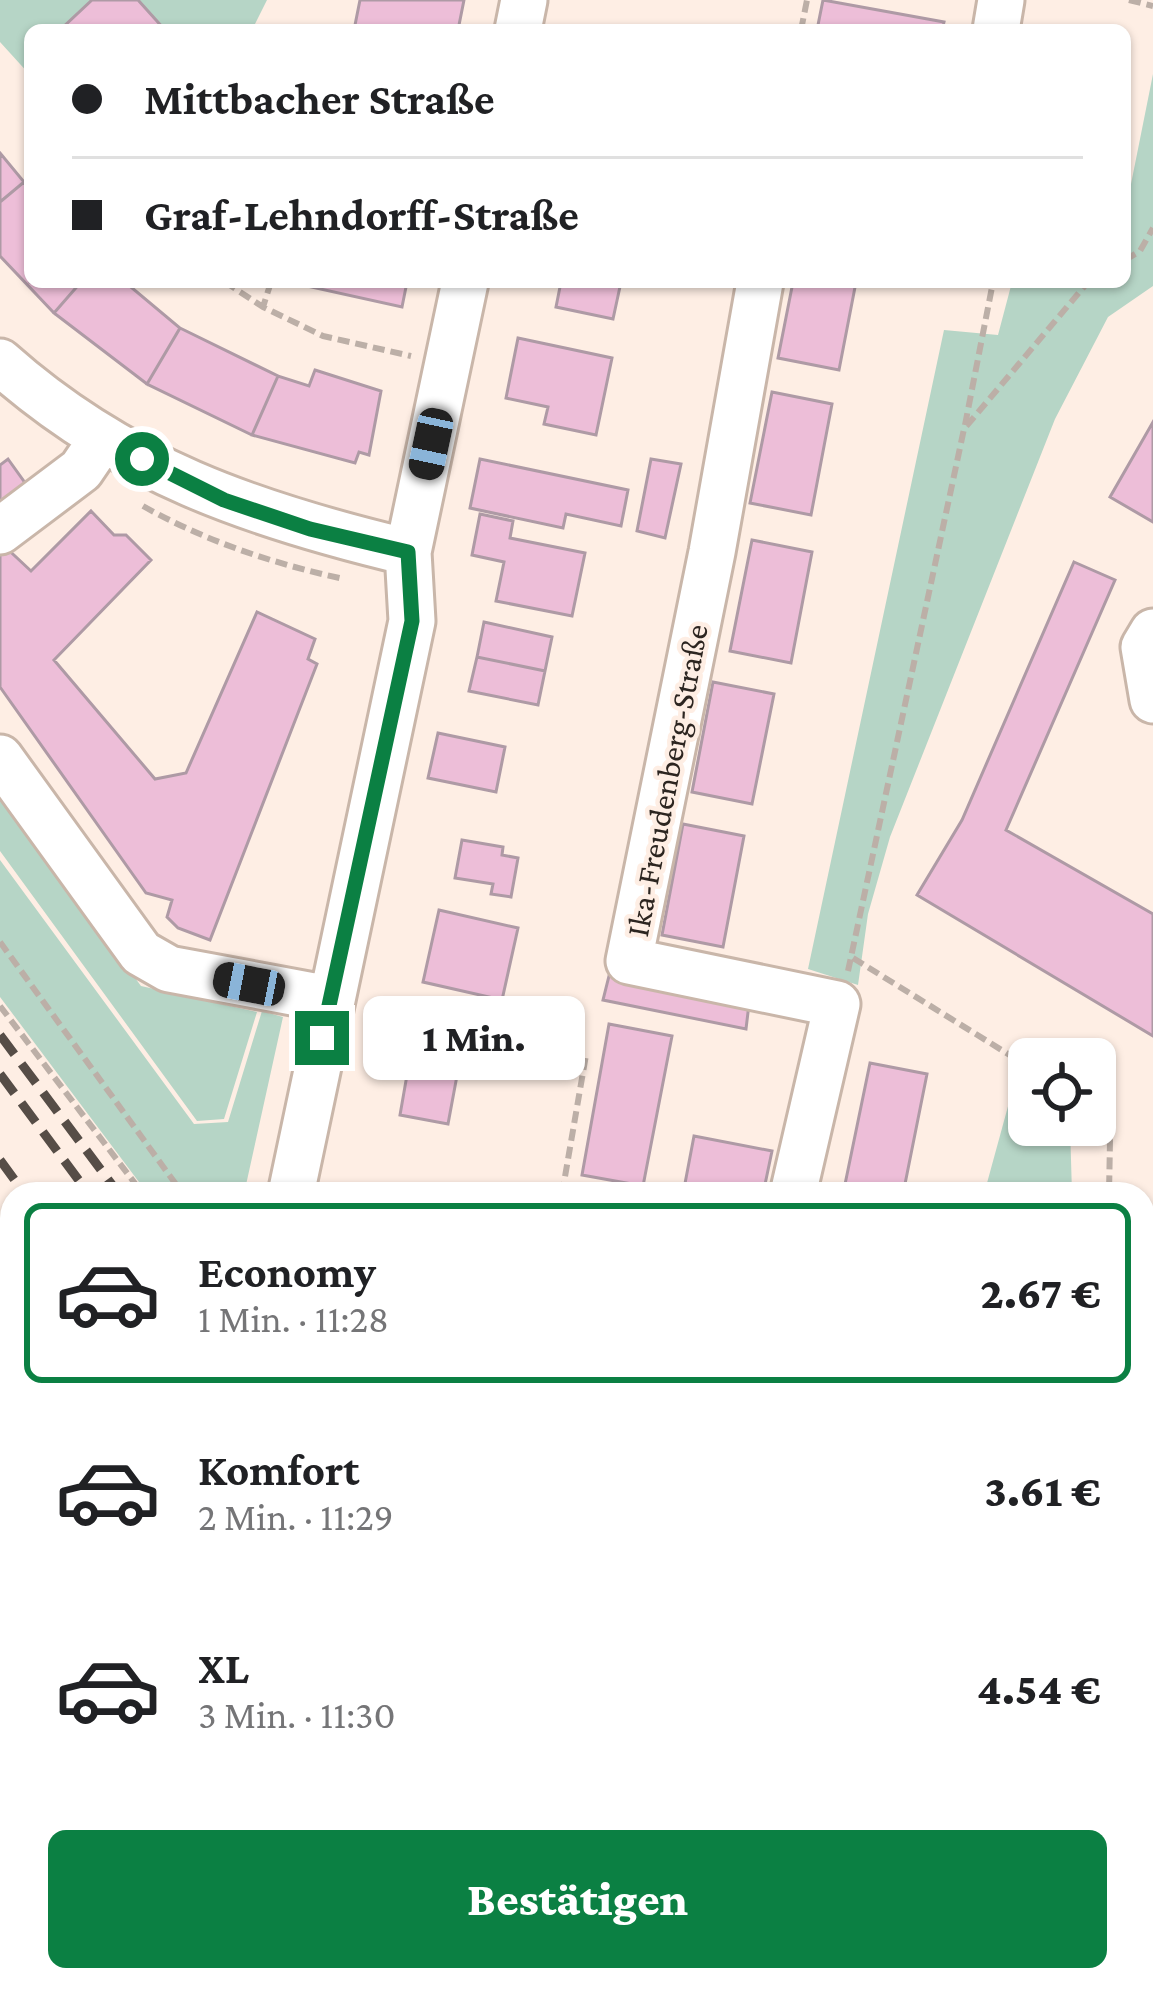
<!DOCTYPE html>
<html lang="de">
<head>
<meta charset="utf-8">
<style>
  body { margin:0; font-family:"Crimson Pro",serif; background:#f6f6f6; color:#202124; height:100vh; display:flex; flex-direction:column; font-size:45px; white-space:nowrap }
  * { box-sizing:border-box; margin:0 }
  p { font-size:39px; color:#757577 }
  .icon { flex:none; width:66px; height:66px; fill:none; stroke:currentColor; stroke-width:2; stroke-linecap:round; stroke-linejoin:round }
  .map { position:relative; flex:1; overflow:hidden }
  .drawer { position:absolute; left:0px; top:1182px; width:1155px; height:810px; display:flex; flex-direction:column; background:#fff; border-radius:36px 36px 0 0; box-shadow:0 3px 9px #0004 }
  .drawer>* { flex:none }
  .top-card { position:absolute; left:24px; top:24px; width:1107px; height:264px; border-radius:18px; box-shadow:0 3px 9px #0004; display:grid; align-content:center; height:264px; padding:0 48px; background:#fff }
  .tools { position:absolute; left:1008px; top:1038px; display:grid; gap:24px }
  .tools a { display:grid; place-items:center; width:108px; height:108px; border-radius:18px; background:#fff; box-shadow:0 3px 9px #0004; font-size:60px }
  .end { position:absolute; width:54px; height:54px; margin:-27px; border:15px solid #0b8043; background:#fff; box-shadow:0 0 0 6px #fff }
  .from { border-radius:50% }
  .bubble { position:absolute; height:84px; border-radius:18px; background:#fff; box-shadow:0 3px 9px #0004; font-size:39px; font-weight:800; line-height:84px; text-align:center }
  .car { position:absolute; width:36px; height:72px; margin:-36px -18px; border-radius:15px; box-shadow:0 0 9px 3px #0007; background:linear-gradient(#222 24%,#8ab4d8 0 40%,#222 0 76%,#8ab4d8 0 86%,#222 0) }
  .top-card b { display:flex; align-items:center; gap:42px; height:114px; font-size:45px }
  .top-card b+b { border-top:3px solid #e0e0e0 }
  .top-card i { width:30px; height:30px; background:#202124 }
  ul { padding:21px 0 0; list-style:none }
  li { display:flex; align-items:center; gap:36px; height:180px; margin:0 24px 18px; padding:0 24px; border:6px solid transparent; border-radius:18px }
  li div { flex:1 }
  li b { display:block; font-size:45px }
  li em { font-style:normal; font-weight:800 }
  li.on { border-color:#0b8043 }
  li>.icon { width:108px; height:108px; stroke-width:1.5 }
  .primary-button { display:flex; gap:24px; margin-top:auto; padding:24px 48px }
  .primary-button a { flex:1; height:138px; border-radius:18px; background:#0b8043; color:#fff; font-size:48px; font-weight:800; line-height:138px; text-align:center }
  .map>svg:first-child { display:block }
  .green { fill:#b6d5c6 }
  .building { fill:#edbed8; stroke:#ae9aa5; stroke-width:3 }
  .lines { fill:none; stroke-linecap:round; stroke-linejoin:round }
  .minor-casing { stroke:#c9b6a9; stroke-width:51 }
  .path { stroke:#bcafa7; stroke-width:6; stroke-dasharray:12 6; stroke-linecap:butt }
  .minor { stroke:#fff; stroke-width:45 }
  .rail { stroke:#564d47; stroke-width:9; stroke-dasharray:24 12; stroke-linecap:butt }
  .route { stroke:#0b8043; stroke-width:15 }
  .labels { text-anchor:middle; stroke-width:9; stroke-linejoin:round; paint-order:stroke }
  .street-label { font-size:33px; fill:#2c2520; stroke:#feeee4 }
</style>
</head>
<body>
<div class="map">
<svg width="1153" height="1992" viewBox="0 0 1153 1992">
  <rect width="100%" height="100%" fill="#feeee4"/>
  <!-- green -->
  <path class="green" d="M0 0H267L252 30H30V75L0 42Z
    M1153 74V286L1108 317 1055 419 890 837 868 914 858 985 808 969 944 330 998 335 1012 282H1125V214Z
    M0 795 141 986 257 1012 224 1119 197 1121 0 851Z
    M0 860 194 1124 228 1122 262 1011 283 1017 244 1194H148L0 997Z
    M1010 1099 1029 1105V1125H1070L1072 1194H984Z
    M1153 1283V1803L1143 1791V1294Z"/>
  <!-- building -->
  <path class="building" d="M92 0H138L165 30H60Z
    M360 0H464L458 30H354Z
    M823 0 944 22 942 30H817Z
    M0 153 24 182 0 202Z
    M24 182 30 188V282H81L54 313 0 256V202Z
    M81 282H125L180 328 147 384 54 313Z
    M303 282H407L402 307 302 285Z
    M561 282H621L613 319 556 307Z
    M793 282H856L839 370 778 358Z
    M180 328 278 376 252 435 147 384Z
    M518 338 612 358 596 435 544 424 548 407 506 398Z
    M315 370 381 391 369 455 359 452 355 463 252 435 278 376 309 386Z
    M772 392 832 404 811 515 750 503Z
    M1153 422V522L1110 497Z
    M8 459 28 487 0 507V465Z
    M480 459 628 490 621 526 566 514 563 528 470 508Z
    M651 459 681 464 665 538 637 531Z
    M91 511 114 535H126L151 560 54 660 155 779 186 773 257 612 315 639 308 659 317 664 210 940 178 928 167 917 172 900 146 893 0 687V542L31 571Z
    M480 514 513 521 510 538 585 553 572 616 496 601 504 562 472 555Z
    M752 540 812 552 791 663 730 651Z
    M1074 562 1115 580 1006 830 1153 914V1036L917 895 962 820Z
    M484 622 552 637 545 671 477 657Z
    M477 657 545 671 538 705 469 691Z
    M713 682 774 694 752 804 692 792Z
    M438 733 505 747 496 792 428 778Z
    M683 824 744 836 723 947 662 935Z
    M462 840 503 847 502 855 518 858 511 897 491 894 493 884 455 878Z
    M439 910 518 928 502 1000 423 982Z
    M609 976 749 1004 746 1029 603 1000Z
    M609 1024 672 1036 643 1186 582 1175Z
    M415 1029 464 1038 448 1124 400 1115Z
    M870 1063 927 1074 903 1194H843Z
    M694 1136 772 1151 763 1194H683Z
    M0 1452 12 1472V1592L0 1600Z"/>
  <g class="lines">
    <defs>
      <path id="minor" d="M518 30 524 0
        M996 30 1001 0
        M760 282 712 552 629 961 837 1004 793 1194
        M0 362C121 470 253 515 408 552
        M0 531 81 470 102 439
        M1153 632 1144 647 1153 700
        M0 758 141 953 169 969 330 999
        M291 1194 412 621 408 552 465 282
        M0 1430 12 1449
        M0 1683 12 1674
        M492 1980 502 1992
        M138 1992 141 1980"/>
    </defs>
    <!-- minor casing -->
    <use href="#minor" class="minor-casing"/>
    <!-- path -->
    <path class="path" d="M1129 0 1153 6
      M801 30 807 0
      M1125 260 1140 251 1153 228
      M225 282 263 307
      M271 282 263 307 323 336 411 356
      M965 425 993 282
      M143 506C205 541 274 564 344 579
      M0 942 183 1194
      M853 958 1029 1067
      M848 971 964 429 1088 282
      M0 1006 143 1194
      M1095 1108 1101 1112 1110 1141 1109 1194
      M562 1194 586 1055
      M0 1328 12 1347
      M1143 1798 1153 1811
      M1143 1834 1153 1831
      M886 1980 898 1992"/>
    <!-- minor -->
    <use href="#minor" class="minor"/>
    <!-- rail -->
    <path class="rail" d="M0 1035 119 1194
      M0 1074 89 1194
      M0 1160 25 1194
      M702 1980 711 1992
      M735 1980 747 1992
      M769 1980 780 1992
      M803 1980 815 1992"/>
  </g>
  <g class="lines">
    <!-- route -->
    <path class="route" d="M142 459 224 500 310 529 408 552 412 621 322 1038"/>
  </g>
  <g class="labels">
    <!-- street labels -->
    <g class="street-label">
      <text transform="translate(666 780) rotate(-79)" y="12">Ika-Freudenberg-Straße</text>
    </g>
  </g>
</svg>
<div class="tools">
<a><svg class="icon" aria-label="locate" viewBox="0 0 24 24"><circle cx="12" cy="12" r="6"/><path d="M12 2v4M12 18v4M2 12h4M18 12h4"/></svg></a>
</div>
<i class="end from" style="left:142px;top:459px"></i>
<i class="end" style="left:322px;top:1038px"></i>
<div class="bubble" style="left:363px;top:996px;width:222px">1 Min.</div>
<i class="car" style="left:431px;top:444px;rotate:192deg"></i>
<i class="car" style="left:249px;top:984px;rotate:281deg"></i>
<div class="top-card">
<b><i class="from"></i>Mittbacher Straße</b>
<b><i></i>Graf-Lehndorff-Straße</b>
</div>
<section class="drawer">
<ul>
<li class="on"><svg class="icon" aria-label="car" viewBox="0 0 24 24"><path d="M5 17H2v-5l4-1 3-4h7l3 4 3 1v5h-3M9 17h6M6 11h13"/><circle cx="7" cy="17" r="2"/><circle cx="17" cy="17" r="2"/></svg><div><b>Economy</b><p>1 Min. · 11:28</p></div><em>2.67 €</em></li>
<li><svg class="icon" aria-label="car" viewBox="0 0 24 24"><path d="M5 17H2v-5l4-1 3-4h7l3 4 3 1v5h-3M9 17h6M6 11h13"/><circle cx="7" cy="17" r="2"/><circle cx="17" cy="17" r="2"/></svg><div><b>Komfort</b><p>2 Min. · 11:29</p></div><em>3.61 €</em></li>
<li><svg class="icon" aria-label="car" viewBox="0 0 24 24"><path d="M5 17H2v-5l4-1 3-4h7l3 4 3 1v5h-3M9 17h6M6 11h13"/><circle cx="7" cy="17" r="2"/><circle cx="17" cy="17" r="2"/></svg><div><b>XL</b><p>3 Min. · 11:30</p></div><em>4.54 €</em></li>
</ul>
<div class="primary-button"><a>Bestätigen</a></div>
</section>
</div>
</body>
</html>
